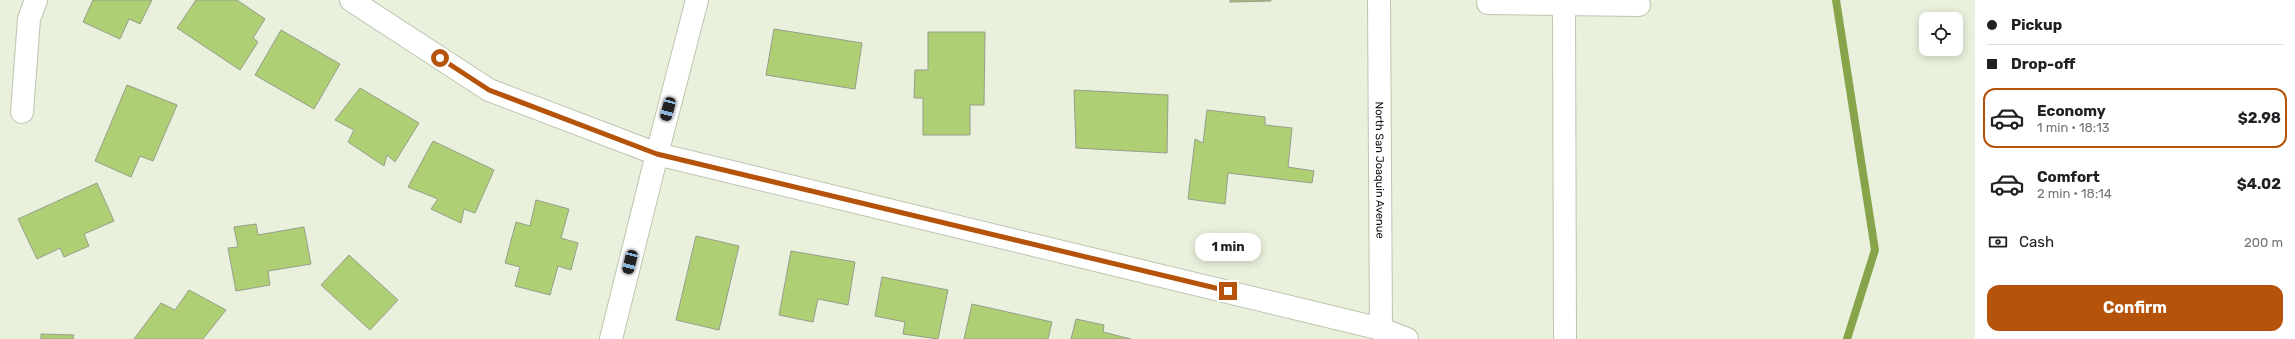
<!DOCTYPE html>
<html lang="en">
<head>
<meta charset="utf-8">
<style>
  body { margin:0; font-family:Rubik,sans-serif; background:#f6f6f6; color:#202124; height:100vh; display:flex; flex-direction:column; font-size:15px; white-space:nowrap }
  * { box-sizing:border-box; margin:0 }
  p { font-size:13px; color:#757577 }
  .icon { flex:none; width:22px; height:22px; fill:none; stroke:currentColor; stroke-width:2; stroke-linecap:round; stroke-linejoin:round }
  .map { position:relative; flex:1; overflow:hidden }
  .sheet { display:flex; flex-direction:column; background:#fff; width:320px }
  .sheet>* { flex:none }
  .hud { display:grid; align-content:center; height:88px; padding:0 12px; background:#fff }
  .tools { position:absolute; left:1919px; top:12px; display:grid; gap:8px }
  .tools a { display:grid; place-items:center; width:44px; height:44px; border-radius:8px; background:#fff; box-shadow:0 2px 10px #0003; font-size:20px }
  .end { position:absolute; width:18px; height:18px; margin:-9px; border:5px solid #b45309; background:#fff; box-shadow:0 0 0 2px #fff }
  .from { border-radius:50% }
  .bubble { position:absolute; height:28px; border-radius:12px; background:#fff; box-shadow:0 2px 10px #0003; font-size:13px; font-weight:700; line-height:28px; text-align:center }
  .car { position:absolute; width:12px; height:24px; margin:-12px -6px; border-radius:5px; box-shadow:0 0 3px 1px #0007; background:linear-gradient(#222 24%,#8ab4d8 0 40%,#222 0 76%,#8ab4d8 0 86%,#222 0) }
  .hud b { display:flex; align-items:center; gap:14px; height:38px; font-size:15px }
  .hud b+b { border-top:1px solid #e0e0e0 }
  .hud i { width:10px; height:10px; background:#202124 }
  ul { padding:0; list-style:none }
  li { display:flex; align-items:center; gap:12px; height:60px; margin:0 8px 6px; padding:0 4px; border:2px solid transparent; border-radius:12px }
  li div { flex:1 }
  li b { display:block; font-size:15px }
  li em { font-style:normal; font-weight:700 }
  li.on { border-color:#b45309 }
  li>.icon { width:36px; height:36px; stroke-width:1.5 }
  .pay { display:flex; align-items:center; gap:10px; height:44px; padding:0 12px; font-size:15px }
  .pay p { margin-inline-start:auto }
  .primary-button { display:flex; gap:8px; margin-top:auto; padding:8px 12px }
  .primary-button a { flex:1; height:46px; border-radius:12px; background:#b45309; color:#fff; font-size:16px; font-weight:700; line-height:46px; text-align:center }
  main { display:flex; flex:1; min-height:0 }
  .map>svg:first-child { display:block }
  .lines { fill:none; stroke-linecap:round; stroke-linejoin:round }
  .stream { stroke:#87a44b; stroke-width:8 }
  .building { fill:#afcf74; stroke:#969e8a }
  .minor-casing { stroke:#bdc5b0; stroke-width:24 }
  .tertiary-casing { stroke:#bdc5b0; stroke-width:24 }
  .minor { stroke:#fff; stroke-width:22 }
  .tertiary { stroke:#fff; stroke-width:22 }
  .route { stroke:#b45309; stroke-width:5 }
  .labels { text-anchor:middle; stroke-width:4; stroke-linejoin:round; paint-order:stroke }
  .street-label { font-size:11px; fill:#0e110a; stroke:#fff }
</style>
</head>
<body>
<main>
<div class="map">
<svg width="1975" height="339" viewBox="0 0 1975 339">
  <rect width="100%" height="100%" fill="#e9f1dc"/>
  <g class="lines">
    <!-- stream -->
    <path class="stream" d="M1836 0 1875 250 1847 339"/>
  </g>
  <!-- building -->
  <path class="building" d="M93 0H152L140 24 129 19 120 39 83 22Z
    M196 0H237L265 19 253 38 258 42 240 70 177 28Z
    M1230 0H1271V1L1230 2Z
    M774 29 862 43 855 89 766 75Z
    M281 30 340 64 314 109 255 75Z
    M928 32H985L984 105H970V135H923V98H914L915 70H928Z
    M127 85 177 105 153 161 140 156 131 177 95 161Z
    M360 88 419 123 395 162 387 155 384 166 348 142 354 130 335 120Z
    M1074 90 1168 95 1167 153 1076 148Z
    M1207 110 1265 117V125L1292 128 1288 167 1314 171 1312 183 1228 173 1225 204 1188 199 1195 139 1203 143Z
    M433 141 494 170 475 213 464 209 461 223 431 209 438 199 408 187Z
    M97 183 114 221 84 234 89 246 64 257 60 248 37 259 18 219Z
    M536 200 569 209 561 238 578 243 571 270 558 266 550 295 515 286 520 267 505 263 516 222 530 226Z
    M256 224 258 235 304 227 311 264 268 271 270 285 236 291 228 248 238 247 234 227Z
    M696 236 739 246 719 330 676 320Z
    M791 251 855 262 848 305 818 299 813 322 779 315Z
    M349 255 398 300 370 330 321 285Z
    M882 277 948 290 938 339 903 334 905 322 875 316Z
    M189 290 226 310 203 339H134L161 303 175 310Z
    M972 304 1052 322 1048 339H964Z
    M1076 319 1104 325 1103 332 1131 339H1071Z
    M41 334 74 335 73 339H41Z"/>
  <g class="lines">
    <defs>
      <path id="minor" d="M351 0 489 90 657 154 1381 329 1407 339
        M1488 3 1639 5
        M1564 4 1565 339
        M22 112 29 19 36 0
        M611 339 657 154 697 0"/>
      <g id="tertiary">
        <path id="s1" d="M1379 0 1381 329"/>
      </g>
    </defs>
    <!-- minor casing -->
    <use href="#minor" class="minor-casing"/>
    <!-- tertiary casing -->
    <use href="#tertiary" class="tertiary-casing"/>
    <!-- minor -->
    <use href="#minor" class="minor"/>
    <!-- tertiary -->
    <use href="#tertiary" class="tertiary"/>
  </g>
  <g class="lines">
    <!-- route -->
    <path class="route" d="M440 58 489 90 657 154 1228 291"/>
  </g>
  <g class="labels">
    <!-- street labels -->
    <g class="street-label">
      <text dy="4" stroke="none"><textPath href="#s1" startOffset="170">North San Joaquin Avenue</textPath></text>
    </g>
  </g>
</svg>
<div class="tools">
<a><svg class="icon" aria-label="locate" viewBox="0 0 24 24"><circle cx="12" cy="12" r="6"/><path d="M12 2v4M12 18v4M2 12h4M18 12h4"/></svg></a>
</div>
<i class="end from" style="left:440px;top:58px"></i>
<i class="end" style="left:1228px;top:291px"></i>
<div class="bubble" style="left:1195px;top:233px;width:66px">1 min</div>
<i class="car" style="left:668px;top:109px;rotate:195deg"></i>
<i class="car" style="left:630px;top:262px;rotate:194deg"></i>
</div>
<section class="sheet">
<div class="hud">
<b><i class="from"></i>Pickup</b>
<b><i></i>Drop-off</b>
</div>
<ul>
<li class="on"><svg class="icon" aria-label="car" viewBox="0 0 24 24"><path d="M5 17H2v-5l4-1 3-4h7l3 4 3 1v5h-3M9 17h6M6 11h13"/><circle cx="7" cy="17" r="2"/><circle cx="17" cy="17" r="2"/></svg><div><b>Economy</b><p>1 min · 18:13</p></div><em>$2.98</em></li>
<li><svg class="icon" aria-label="car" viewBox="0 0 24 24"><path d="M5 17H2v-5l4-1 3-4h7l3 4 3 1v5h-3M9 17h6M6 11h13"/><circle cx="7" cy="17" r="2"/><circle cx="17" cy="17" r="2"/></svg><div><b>Comfort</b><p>2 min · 18:14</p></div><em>$4.02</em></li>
</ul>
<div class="pay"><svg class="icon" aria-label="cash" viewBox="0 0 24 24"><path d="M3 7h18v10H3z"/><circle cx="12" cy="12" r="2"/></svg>Cash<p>200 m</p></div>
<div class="primary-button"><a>Confirm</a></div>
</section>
</main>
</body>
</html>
